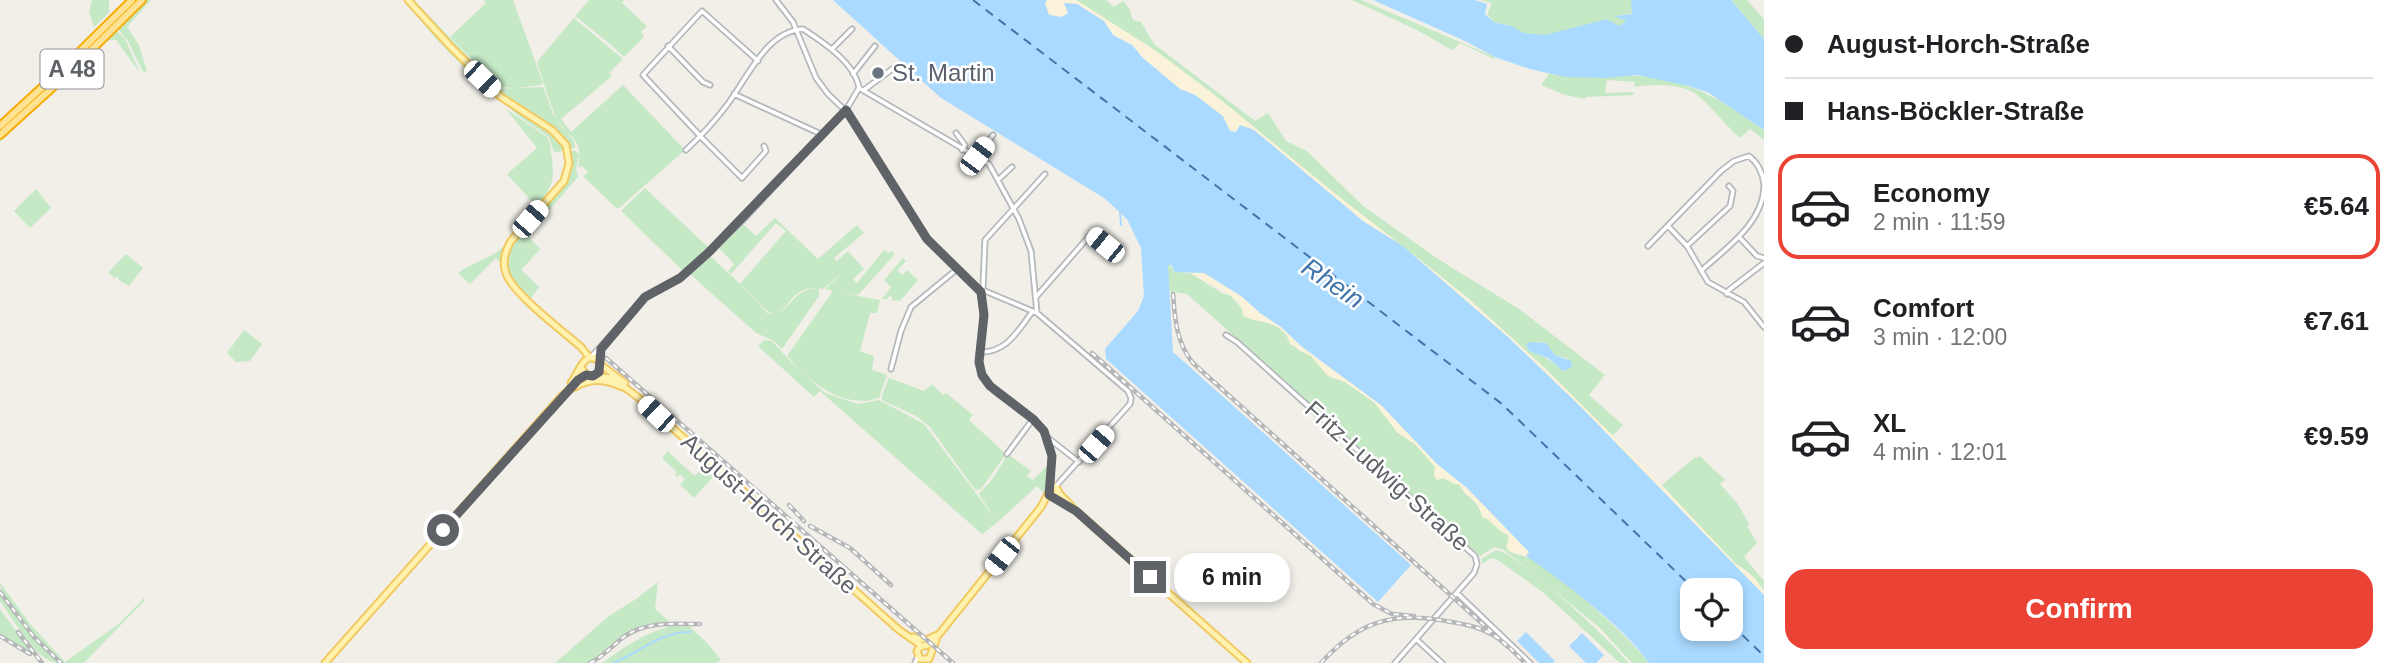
<!DOCTYPE html>
<html lang="en">
<head>
<meta charset="utf-8">
<style>
  body { margin:0; font-family:Arial,sans-serif; background:#f6f6f6; color:#202124; height:100vh; display:flex; flex-direction:column; font-size:26px; white-space:nowrap }
  * { box-sizing:border-box; margin:0 }
  p { font-size:23px; color:#757577 }
  .icon { flex:none; width:38px; height:38px; fill:none; stroke:currentColor; stroke-width:2; stroke-linecap:round; stroke-linejoin:round }
  .map { position:relative; flex:1; overflow:hidden }
  .sheet { display:flex; flex-direction:column; background:#fff; width:630px }
  .sheet>* { flex:none }
  .guide { display:grid; align-content:center; height:154px; padding:0 21px; background:#fff }
  .fabs { position:absolute; left:1680px; top:578px; display:grid; gap:14px }
  .fabs a { display:grid; place-items:center; width:63px; height:63px; border-radius:14px; background:#fff; box-shadow:0 4px 10px #0003; font-size:35px }
  .end { position:absolute; width:32px; height:32px; margin:-16px; border:9px solid #5f6368; background:#fff; box-shadow:0 0 0 4px #fff }
  .from { border-radius:50% }
  .bubble { position:absolute; height:49px; border-radius:21px; background:#fff; box-shadow:0 4px 10px #0003; font-size:23px; font-weight:600; line-height:49px; text-align:center }
  .car { position:absolute; width:21px; height:42px; margin:-21px -10px; border-radius:9px; box-shadow:0 0 5px 2px #0007; background:linear-gradient(#fff 24%,#345 0 40%,#fff 0 76%,#345 0 86%,#fff 0) }
  .guide b { display:flex; align-items:center; gap:24px; height:66px; font-size:26px }
  .guide b+b { border-top:2px solid #e0e0e0 }
  .guide i { width:18px; height:18px; background:#202124 }
  ul { padding:0; list-style:none }
  li { display:flex; align-items:center; gap:21px; height:105px; margin:0 14px 10px; padding:0 7px; border:4px solid transparent; border-radius:21px }
  li div { flex:1 }
  li b { display:block; font-size:26px }
  li em { font-style:normal; font-weight:600 }
  li.selected { border-color:#ea4335 }
  li>.icon { width:63px; height:63px; stroke-width:1.5 }
  .action { display:flex; gap:14px; margin-top:auto; padding:14px 21px }
  .action a { flex:1; height:80px; border-radius:21px; background:#ea4335; color:#fff; font-size:28px; font-weight:600; line-height:80px; text-align:center }
  main { display:flex; flex:1; min-height:0 }
  .map>svg:first-child { display:block }
  .green { fill:#c5e8c5; fill-rule:evenodd }
  .sand { fill:#fbf3d9 }
  .water { fill:#aadaff; fill-rule:evenodd }
  .lines { fill:none; stroke-linecap:round; stroke-linejoin:round }
  .stream { stroke:#aadaff; stroke-width:2 }
  .ferry { stroke:#4174aa; stroke-width:2; stroke-dasharray:9 7; stroke-linecap:butt }
  .minor-casing { stroke:#b5b8bc; stroke-width:7 }
  .major-casing { stroke:#f2c960; stroke-width:9 }
  .highway-casing { stroke:#f9ab00; stroke-width:10 }
  .minor { stroke:#fff; stroke-width:3.5 }
  .major { stroke:#fff2af; stroke-width:5 }
  .highway { stroke:#fde293; stroke-width:6 }
  .rail-casing { stroke:#b6b7b8; stroke-width:4.5 }
  .rail { stroke:#fff; stroke-width:2; stroke-dasharray:5; stroke-linecap:butt }
  .route { stroke:#5f6368; stroke-width:9 }
  .worship-dot { fill:#6b7280; stroke:#fff; stroke-width:2.5 }
  .labels { text-anchor:middle; stroke-width:5; stroke-linejoin:round; paint-order:stroke }
  .shield { fill:#fff; stroke:#8f9295; stroke-width:2 }
  .shield-label { font-size:23px; font-weight:bold; fill:#5f6368 }
  .worship-label { font-size:24px; fill:#5b616d; stroke:#fff; text-anchor:start }
  .street-label { font-size:24px; fill:#5f6368; stroke:#fff }
  .water-label { font-size:26px; font-style:italic; fill:#4174aa; stroke:#fff }
</style>
</head>
<body>
<main>
<div class="map">
<svg width="1764" height="663" viewBox="0 0 1764 663">
  <rect width="100%" height="100%" fill="#f1efe8"/>
  <!-- green -->
  <path class="green" d="M92 0H109V13L94 27 89 12Z
    M146 0H151L127 27 138 43 147 71 143 72 128 41 118 29Z
    M403 0H406L504 102 553 133 563 145 564 151 554 152 549 137 520 117 481 84 439 42Z
    M411 0H414L499 89 543 87 553 114 574 141 575 147 571 149 554 129 500 93Z
    M484 0H513L543 83 541 85 517 88 499 87 450 37 486 3Z
    M589 0H624L622 3 647 26 641 32 644 37 624 57 609 43 575 16Z
    M1076 0H1106L1114 7 1123 1 1129 8 1133 20 1141 22 1154 44 1255 121 1268 113 1286 141 1307 151 1363 206 1438 259 1519 309 1605 375 1589 395 1623 425 1612 436 1547 370 1467 297 1334 193 1211 92 1156 51ZM1531 342 1545 343 1555 355 1569 359 1565 371 1543 356 1529 351Z
    M1352 0H1361L1495 57 1494 59 1460 43 1452 50 1415 29Z
    M1481 0H1631L1634 13 1616 16 1628 21 1619 26 1552 37H1527L1511 26 1494 22 1487 14 1492 3Z
    M1731 0H1747L1764 19V39Z
    M574 18 623 59 609 73 612 76 561 119 571 132 623 85 685 150 619 208H616L583 176 588 172 582 166 578 168C585 134 566 140 555 115 548 99 543 80 537 62Z
    M116 30 125 39 140 73 116 40H109L0 142V139L81 65Z
    M1549 74C1578 79 1606 75 1636 76 1684 76 1726 102 1764 130V140L1750 129 1740 138C1726 126 1705 98 1691 91 1675 84 1651 84 1634 87L1635 82 1607 80 1605 93 1634 92 1633 95 1586 97 1585 99 1565 95 1541 85Z
    M506 109 547 137C552 144 550 150 552 159 555 182 551 190 536 206L507 174 537 148Z
    M571 151H576L579 155 576 169 578 177 527 235 540 249 521 270 539 287 530 299C522 292 513 285 508 275 490 232 581 198 571 151Z
    M645 188 710 249 687 271 685 269 683 271 621 211Z
    M36 189 51 208 30 228 14 211Z
    M775 218 818 259 857 225 864 233 834 258 837 261 848 251 864 269 853 279 857 283 884 250 889 253 892 251 895 254 858 295 837 292 880 300 877 313H870L860 351 874 356 872 370 887 375 879 398C843 410 810 382 787 356L833 291 825 289 845 270 823 289C789 282 789 317 771 313 764 311 749 291 742 286L767 313C791 318 789 288 819 288V296L782 349 774 341 756 333 690 274 709 255 740 284 786 231 776 223 731 274 728 271 734 264 718 247 742 223 756 236Z
    M508 242 502 264 496 258 470 284 458 273C474 261 497 257 508 242Z
    M126 254 143 268 129 286 119 280 118 276 115 278 108 273Z
    M903 258 906 261 897 271 902 275 907 270 918 280 900 301 891 300 893 297 890 296 887 299H882L891 287 884 280Z
    M1169 264 1175 272 1190 273 1222 293 1230 295 1252 320 1265 321 1276 326 1288 335 1298 350 1311 356 1328 376 1345 382 1375 403 1397 432 1416 445 1435 467 1434 475 1459 484 1495 526 1508 535 1510 552C1515 554 1521 555 1526 557 1552 567 1632 639 1649 663H1632L1599 627 1504 550 1495 547 1480 556 1187 294 1168 291 1167 267Z
    M244 330 262 344 250 361 236 362 227 353Z
    M764 340 772 341 792 363 825 393 858 404 879 400 924 424 996 520 979 494 991 481 1008 454 1031 471 1027 476 1033 480 1051 462 1049 480 1044 493 1037 486 1000 520 982 534 820 391 814 397 758 346Z
    M889 378 924 391 932 384 943 395 946 393 973 415 969 420 1006 454 981 489 976 490 973 487 930 427 916 416 882 400V395Z
    M669 450V453L695 476 704 466 714 476 694 498 680 485 685 479 680 474 677 477 675 475 677 472 662 458Z
    M1700 456 1725 480 1720 484 1737 503 1749 524 1747 526 1757 543 1744 557 1764 581V590L1749 573 1736 565 1662 485 1695 457 1697 458Z
    M1496 550C1509 553 1521 565 1532 573 1567 601 1599 630 1629 663H1620L1545 594 1498 560 1491 558 1482 564 1481 559Z
    M658 582 655 609 670 622 649 624 634 630 588 663H555L609 616 636 599Z
    M0 583 31 625 65 662 120 623 144 598 145 600 84 663H62C47 649 0 602 0 583Z
    M0 594 30 633 59 663C37 663 13 619 0 601Z
    M0 609 30 650 32 653 0 635Z
    M668 625H688L708 644 721 660 716 663H602C623 648 643 634 668 627Z"/>
  <!-- sand -->
  <path class="sand" d="M1047 0H1076L1156 51 1232 109 1334 193 1395 240 1363 221 1317 182 1236 133 1230 131 1222 116 1195 95 1180 89 1143 58 1132 45 1113 35 1104 21 1077 4 1064 3 1068 13 1062 17 1048 14 1045 2Z
    M1404 247C1525 341 1631 453 1736 564 1748 571 1761 581 1764 595L1542 369Z
    M1190 273H1204L1241 296 1260 313 1281 327 1301 346 1382 406 1437 464 1467 488 1530 553 1526 556 1510 552 1506 547 1509 539 1508 535C1497 531 1493 520 1482 517 1481 510 1474 497 1466 495L1459 484H1454L1444 478 1437 480 1434 476 1435 467 1416 445 1397 432 1375 403 1345 382 1328 376 1311 356 1290 344C1284 320 1261 324 1243 316 1242 312 1242 308 1240 304 1237 297 1200 278 1190 273Z"/>
  <!-- water -->
  <path class="water" d="M833 0H1047L1045 3 1049 15 1062 17 1068 13 1064 3 1077 4 1104 21 1113 35 1132 45 1143 58 1180 89 1195 95 1223 116 1230 131 1236 132 1240 125 1254 130 1363 221 1404 247 1508 337 1581 407 1764 595V663H1649C1623 626 1564 582 1526 556L1529 552 1467 488 1437 464 1382 406 1301 346 1281 327 1260 313 1241 296 1204 273 1175 272 1171 265H1168L1173 352 1411 565 1378 602 1106 359 1105 349 1138 311 1144 296 1141 248 1127 219 1104 198 941 98ZM1692 590H1731V628H1692Z
    M1373 0H1475L1487 4 1485 14 1494 22 1511 26 1524 33 1545 35 1607 19 1619 26 1627 21 1614 16 1632 14 1631 0H1731L1764 39V130L1709 93 1689 86 1637 75 1605 78 1565 77 1530 69 1495 57 1465 41Z
    M1531 342 1546 343 1555 355 1571 361 1572 367 1563 371 1548 358 1529 351 1526 344Z
    M1526 632 1555 661 1553 663H1539L1517 641Z
    M1582 633 1604 655 1596 663H1586L1569 646Z"/>
  <g class="lines">
    <!-- stream -->
    <path class="stream" d="M1120 212 1121 225
      M613 663C639 653 661 631 691 632"/>
    <!-- ferry -->
    <path class="ferry" d="M973 0 1502 404 1695 590
      M1731 624 1764 656"/>
    <defs>
      <path id="minor" d="M776 0 793 22 816 78 828 94 851 116 922 232 948 261 981 292 985 291 1037 313 1128 391 1131 398 1130 404 1055 487
        M668 46 703 82 710 85
        M832 49 852 29
        M758 61 702 11 643 75 703 139 742 178 766 151 764 146
        M853 74 875 46
        M859 88 989 164 1019 219 1031 251 1037 313
        M864 90 895 67
        M734 94 823 135
        M956 133 965 145 962 150
        M686 150C701 136 715 121 727 105 747 79 766 31 803 29 823 42 855 63 859 88
        M977 156 993 135
        M978 168 985 161
        M1045 174 985 240 983 287C979 296 984 313 983 324 982 339 976 357 981 372 990 401 1038 409 1048 440 1054 456 1051 471 1051 488
        M998 180 1012 167
        M1668 226 1687 246 1708 282 1744 302 1764 327
        M1740 238 1757 256 1764 258
        M1648 246 1721 171 1734 161 1749 156C1758 163 1763 174 1764 185 1764 223 1726 248 1701 271
        M1687 246 1730 206 1733 191 1729 186
        M1727 294 1729 290 1764 263
        M1036 297 1091 234 1105 245
        M1226 335 1237 342 1475 556 1477 564 1474 573 1395 663
        M980 352C1007 353 1018 330 1033 311
        M591 357 645 297 687 273 742 221 846 110 859 88
        M891 369 901 331 911 307 956 270
        M1048 438 1079 462
        M1007 454 1033 419
        M1457 593 1530 663
        M1416 639 1442 663
        M915 663 918 656"/>
      <path id="major" d="M408 0 450 46 501 97 552 130 566 145 569 163 564 181 511 241C505 251 502 262 506 273 512 293 564 332 581 347L589 357
        M601 365 625 383
        M581 367 586 375 612 378 639 398 899 630 922 646
        M571 383C579 372 585 348 600 362V370L596 375
        M575 387C591 378 605 379 622 387
        M1059 493 1076 511 1247 663
        M913 637 926 640 937 635
        M917 651 920 647 928 645 936 638 1041 507 1051 488 1055 487 1058 490 1055 497
        M917 651 920 659H929L936 640
        M325 663 561 397 586 375"/>
      <path id="highway" d="M0 126 61 70 132 0
        M0 135 63 78 142 0"/>
    </defs>
    <!-- minor casing -->
    <use href="#minor" class="minor-casing"/>
    <!-- major casing -->
    <use href="#major" class="major-casing"/>
    <!-- highway casing -->
    <use href="#highway" class="highway-casing"/>
    <!-- minor -->
    <use href="#minor" class="minor"/>
    <!-- major -->
    <use href="#major" class="major"/>
    <!-- highway -->
    <use href="#highway" class="highway"/>
    <defs>
      <path id="rail" d="M1173 294C1175 319 1176 342 1193 363L1507 646
        M1092 353 1373 604 1392 614 1414 616
        M606 358 953 663
        M789 505 804 521
        M810 526 850 548 891 585
        M0 592 34 637 61 663
        M18 632 42 663
        M0 636 30 654
        M590 663C604 656 613 645 625 636 648 621 674 624 700 624
        M1321 663C1358 622 1392 611 1446 621 1462 624 1478 626 1493 635 1505 642 1515 653 1525 663"/>
    </defs>
    <!-- rail casing -->
    <use href="#rail" class="rail-casing"/>
    <!-- rail -->
    <use href="#rail" class="rail"/>
  </g>
  <g class="lines">
    <!-- route -->
    <path class="route" d="M443 530 578 380 586 375 593 376 599 372 601 349 645 297 680 278 708 253 846 110 927 239 981 292 984 315 979 362 982 375 990 386 1033 419 1044 431 1052 456 1049 495 1076 511 1150 577"/>
  </g>
  <!-- markers -->
  <circle class="worship-dot" cx="878" cy="73" r="7"/>
  <g class="labels">
    <!-- shield labels -->
    <rect class="shield" x="40.5" y="49.5" width="63" height="39" rx="5"/>
    <g class="shield-label">
      <text x="72" y="77">A 48</text>
    </g>
    <!-- worship labels -->
    <g class="worship-label">
      <text x="892" y="81">St. Martin</text>
    </g>
    <!-- street labels -->
    <g class="street-label">
      <text transform="translate(1387 476) rotate(42)" y="8">Fritz-Ludwig-Straße</text>
      <text transform="translate(769 514) rotate(42)" y="8">August-Horch-Straße</text>
    </g>
    <!-- water labels -->
    <g class="water-label">
      <text transform="translate(1333 283) rotate(34)" y="9">Rhein</text>
    </g>
  </g>
</svg>
<div class="fabs">
<a><svg class="icon" aria-label="locate" viewBox="0 0 24 24"><circle cx="12" cy="12" r="6"/><path d="M12 2v4M12 18v4M2 12h4M18 12h4"/></svg></a>
</div>
<i class="end from" style="left:443px;top:530px"></i>
<i class="end" style="left:1150px;top:577px"></i>
<div class="bubble" style="left:1174px;top:553px;width:116px">6 min</div>
<i class="car" style="left:482px;top:79px;rotate:134deg"></i>
<i class="car" style="left:977px;top:156px;rotate:37deg"></i>
<i class="car" style="left:530px;top:219px;rotate:41deg"></i>
<i class="car" style="left:1105px;top:245px;rotate:309deg"></i>
<i class="car" style="left:656px;top:414px;rotate:313deg"></i>
<i class="car" style="left:1096px;top:444px;rotate:41deg"></i>
<i class="car" style="left:1002px;top:556px;rotate:218deg"></i>
</div>
<section class="sheet">
<div class="guide">
<b><i class="from"></i>August-Horch-Straße</b>
<b><i></i>Hans-Böckler-Straße</b>
</div>
<ul>
<li class="selected"><svg class="icon" aria-label="car" viewBox="0 0 24 24"><path d="M5 17H2v-5l4-1 3-4h7l3 4 3 1v5h-3M9 17h6M6 11h13"/><circle cx="7" cy="17" r="2"/><circle cx="17" cy="17" r="2"/></svg><div><b>Economy</b><p>2 min · 11:59</p></div><em>€5.64</em></li>
<li><svg class="icon" aria-label="car" viewBox="0 0 24 24"><path d="M5 17H2v-5l4-1 3-4h7l3 4 3 1v5h-3M9 17h6M6 11h13"/><circle cx="7" cy="17" r="2"/><circle cx="17" cy="17" r="2"/></svg><div><b>Comfort</b><p>3 min · 12:00</p></div><em>€7.61</em></li>
<li><svg class="icon" aria-label="car" viewBox="0 0 24 24"><path d="M5 17H2v-5l4-1 3-4h7l3 4 3 1v5h-3M9 17h6M6 11h13"/><circle cx="7" cy="17" r="2"/><circle cx="17" cy="17" r="2"/></svg><div><b>XL</b><p>4 min · 12:01</p></div><em>€9.59</em></li>
</ul>
<div class="action"><a>Confirm</a></div>
</section>
</main>
</body>
</html>
